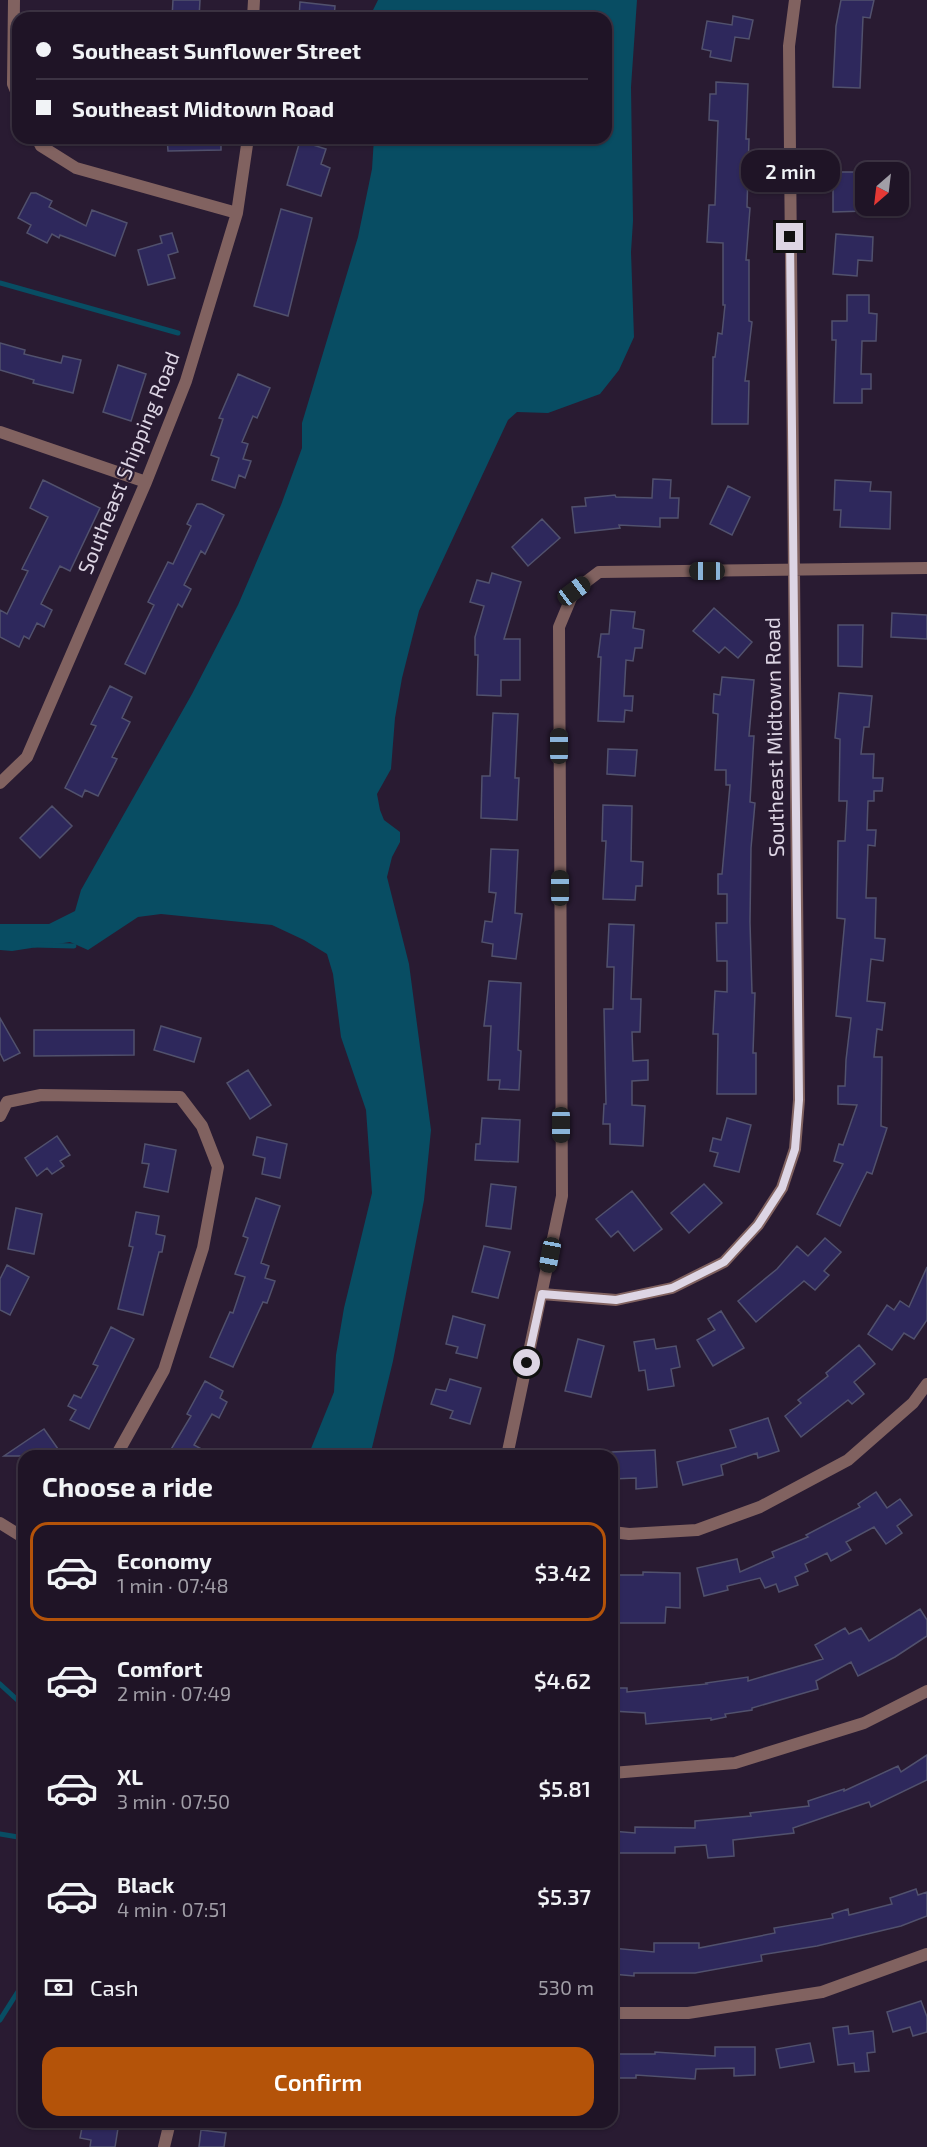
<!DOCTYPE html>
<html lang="en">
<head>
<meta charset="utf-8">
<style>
  body { margin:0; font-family:"Exo 2",sans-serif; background:#271d2e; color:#f1f3f6; height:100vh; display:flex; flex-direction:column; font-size:22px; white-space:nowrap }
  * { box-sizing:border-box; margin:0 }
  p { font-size:20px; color:#a19ea7 }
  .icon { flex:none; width:33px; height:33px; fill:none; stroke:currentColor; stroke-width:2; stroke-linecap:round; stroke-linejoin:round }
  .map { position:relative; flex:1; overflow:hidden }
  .drawer { position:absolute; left:18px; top:1450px; width:600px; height:678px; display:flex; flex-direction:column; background:#1f1426; border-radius:18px; box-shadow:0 2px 4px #0004,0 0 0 2px #3c3343 }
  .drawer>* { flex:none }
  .banner { position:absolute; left:12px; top:12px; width:600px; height:132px; border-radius:18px; box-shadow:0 2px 4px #0004,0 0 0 2px #3c3343; display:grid; align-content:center; height:132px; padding:0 24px; background:#1f1426 }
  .needle { width:39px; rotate:208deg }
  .buttons { position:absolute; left:855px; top:162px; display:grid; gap:12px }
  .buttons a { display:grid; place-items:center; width:54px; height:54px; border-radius:12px; background:#1f1426; box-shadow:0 2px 4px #0004,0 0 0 2px #3c3343; font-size:30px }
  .end { position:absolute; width:27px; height:27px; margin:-14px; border:8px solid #ddd5e4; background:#111; box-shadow:0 0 0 3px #111 }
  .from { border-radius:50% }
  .bubble { position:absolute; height:42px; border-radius:18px; background:#1f1426; box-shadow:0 2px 4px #0004,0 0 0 2px #3c3343; font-size:20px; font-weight:600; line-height:42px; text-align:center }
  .car { position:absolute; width:18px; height:36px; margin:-18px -9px; border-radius:8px; box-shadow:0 0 4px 2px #0007; background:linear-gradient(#222 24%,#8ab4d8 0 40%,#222 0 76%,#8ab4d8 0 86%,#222 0) }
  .banner b { display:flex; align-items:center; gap:21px; height:57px; font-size:22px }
  .banner b+b { border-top:2px solid #3c3343 }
  .banner i { width:15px; height:15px; background:#f1f3f6 }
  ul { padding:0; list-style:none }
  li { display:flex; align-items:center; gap:18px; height:99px; margin:0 12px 9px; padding:0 12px; border:3px solid transparent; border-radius:18px }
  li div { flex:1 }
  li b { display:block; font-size:22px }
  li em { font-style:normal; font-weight:600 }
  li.current { border-color:#b45309 }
  li>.icon { width:54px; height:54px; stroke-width:1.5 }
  h2 { padding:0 24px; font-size:27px; line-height:72px }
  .pay { display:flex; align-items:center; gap:15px; height:66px; padding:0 24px; font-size:22px }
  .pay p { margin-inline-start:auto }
  .action { display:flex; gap:12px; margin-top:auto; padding:12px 24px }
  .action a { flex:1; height:69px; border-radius:18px; background:#b45309; color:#fff; font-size:24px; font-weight:600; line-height:69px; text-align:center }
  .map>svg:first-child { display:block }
  .water { fill:#084d63 }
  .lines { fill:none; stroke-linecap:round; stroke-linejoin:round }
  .stream { stroke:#084d63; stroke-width:5 }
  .building { fill:#2e285c; stroke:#51516d; stroke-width:1.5 }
  .street { stroke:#816260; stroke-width:12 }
  .route { stroke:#ddd5e4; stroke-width:8 }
  .labels { text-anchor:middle; stroke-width:4.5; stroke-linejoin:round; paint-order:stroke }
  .street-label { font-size:21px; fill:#ddd5e4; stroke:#291b32 }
</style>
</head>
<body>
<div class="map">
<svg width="927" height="2147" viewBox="0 0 927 2147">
  <rect width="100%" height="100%" fill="#291b32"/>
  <!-- water -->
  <path class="water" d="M378 0H637L631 87 633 221 631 252 634 337 619 370 600 394 548 413 517 412 508 420 419 611 402 678 395 718 391 769 377 794 380 810 384 820 400 832V842L392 857 387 877 409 964 431 1130 424 1200 393 1361 370 1456H308L334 1392 336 1355 344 1308 372 1193 366 1110 341 1037 333 974 327 954 304 940 272 925 161 914 138 917 88 950 70 942 12 951 0 950V924H49L75 911 81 890 192 694 238 605 281 505 302 448V423L358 237 372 169 374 138H606V18H373V10Z"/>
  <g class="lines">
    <!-- stream -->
    <path class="stream" d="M0 283 178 333
      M34 945 74 946
      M0 1684 24 1706
      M0 1834 24 1838
      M0 2020 24 1982"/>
  </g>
  <!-- building -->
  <path class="building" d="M173 0H200L199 18H172Z
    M841 0H874L870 18 863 17 860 88 833 87 836 26Z
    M300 2 335 6 334 18H299Z
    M733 16 753 20 749 39 735 37 731 61 710 57 711 51 702 49 707 21 732 25Z
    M716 82 748 84 746 139H749L747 207 750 208 746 260H749V321L752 322 745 381H749L748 424H712L713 357H715L718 333 722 334 725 305H723V243L707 242 709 205H715L718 121 709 120 710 94H716Z
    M167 138H221V150L168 151Z
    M300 141 326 149 321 164 330 168 321 196 287 185Z
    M833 172H866V211L833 212Z
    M31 193H36L52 201 49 207 86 226 92 210 127 223 115 256 60 235 59 238 52 234 47 243 27 233 31 225 18 218Z
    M281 209 312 218 288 316 254 306Z
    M172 233 178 252 168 255 175 278 148 285 138 250 162 243 160 236Z
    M836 234 873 237 872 261 858 260 857 276 833 274Z
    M847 295H869V313L877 314 876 341H862L861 374H871V389H862V403H834L836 340H832V321H847Z
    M0 343 25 350 24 354 61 363 63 356 81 360 73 393 33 383 34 380 0 370Z
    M118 365 146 374 131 421 103 412Z
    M238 374 270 388 257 418 253 416 242 442 248 444 243 459 251 461 245 478 239 475 235 488 212 480 219 458 211 455 223 419 219 418Z
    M653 479 671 480 670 498H679L678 518H660V527L619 525 620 528 575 533 572 507 586 506 585 498 615 495 616 497 652 498Z
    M43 480 100 508 70 571 60 566 41 604 52 610 44 627 37 623 29 639 24 636 19 647 0 637V610L7 614 28 571 22 569 48 517 30 508Z
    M835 480 871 482 870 491 891 492 890 529 840 527 841 510H834Z
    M728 486 750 497 732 535 710 524Z
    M197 504H202L224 515 205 554 201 551 184 585 191 589 182 607 178 604 145 674 125 664 154 605 148 602 168 562 173 564 191 526 187 524Z
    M542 519 560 538 528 566 512 547Z
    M492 573 521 582 504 639H520V680H501V696L477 695 478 655H475V637L484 606 470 602 477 580 489 583Z
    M714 608 752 642 738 658 725 647 719 653 693 631Z
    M611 610 635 612 633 628 644 630 642 648H635L633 661 626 660 624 696H633L632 711 625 710 624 722 598 721 601 657H598L601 634H609Z
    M892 613 927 615V639L891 637Z
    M838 625H863L862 667 838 666Z
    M722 677 754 680 749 736H754L750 802 755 803 751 848 750 922 752 993H755L753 1053H756V1094H717L718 1034H713L715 991 727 992V961H717L716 923H727V894H718V874H722L730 785H726V770H715L718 714 713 713 714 694 720 695Z
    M110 686 132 697 122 718 130 722 112 757 117 759 98 796 85 790 82 797 65 788 96 726 91 724Z
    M839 693 872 696 869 727H864L861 754H874L873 778H883L882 791H874V801H868L867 830H876L875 846 868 845 866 898H876L875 938 885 939 883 961 871 959 867 1001 885 1003 882 1030 877 1029 874 1057H882L881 1126 887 1128 872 1174 867 1172 840 1226 817 1214 843 1164 834 1161 839 1144 843 1145 857 1105 838 1104V1086H845L846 1060 851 1018 836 1016 845 919 837 918 838 841H845L847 801H839L840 739 835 738Z
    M493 713 518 714 515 778H519L517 820 481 818 482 776H490Z
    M608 749 637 750 635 776 607 774Z
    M603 805 632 806 631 861 643 862 642 886H636L635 900 603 899 606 841H602Z
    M52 806 72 826 40 858 20 838Z
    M491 849 518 850 515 913 522 914 516 959 492 956 493 944 482 942 485 921 492 922 496 893 489 892Z
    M609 924 634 925 631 999H641L640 1032H632L633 1061 648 1060V1080L632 1081V1105L645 1106 643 1146 610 1144V1124H603L604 1104H606L604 1009H613L614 967H607Z
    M489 981 521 983 518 1050 521 1051 519 1090 499 1089 500 1080H488L491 1026H484Z
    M0 1018 20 1053 4 1061 0 1053Z
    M161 1026 201 1038 194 1062 154 1050Z
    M34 1030H134V1055L34 1056Z
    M248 1070 271 1105 250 1119 227 1083Z
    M482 1118 520 1120 518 1162 475 1160 476 1144H480Z
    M727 1118 751 1125 739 1172 714 1166 718 1153 710 1151 713 1138 721 1140Z
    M57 1136 70 1155 60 1161 64 1166 52 1174 47 1168 37 1176 25 1158Z
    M257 1137 287 1144 280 1178 262 1174 265 1158 253 1155Z
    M145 1144 176 1150 168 1192 144 1187 149 1164 142 1163Z
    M491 1184 516 1187 511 1229 486 1226Z
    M704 1184 722 1203 689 1233 671 1213Z
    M632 1191 662 1229 634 1251 618 1231 611 1237 596 1219Z
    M256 1198 280 1206 261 1263 269 1266 265 1278 275 1281 267 1303 263 1302 233 1367 210 1357 230 1312 233 1313 245 1277 235 1274 248 1238 243 1236Z
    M16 1208 42 1214 34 1254 8 1249Z
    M136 1212 159 1216 156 1234 165 1236 162 1252H159L143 1315 118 1309 133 1247 129 1246Z
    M825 1238 841 1252 824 1271 829 1275 815 1290 804 1281 756 1322 738 1301 777 1269 797 1246 808 1256Z
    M484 1246 510 1252 498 1298 472 1292Z
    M7 1265 29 1277 10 1315 0 1310V1279Z
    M927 1267V1320L914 1339 904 1333 892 1350 868 1334 887 1305 894 1310 900 1301 909 1307Z
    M721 1311 744 1348 713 1366 697 1340 715 1330 708 1319Z
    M453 1316 485 1325 477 1358 456 1353 458 1347 446 1344Z
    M111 1327 134 1339 89 1429 70 1420 76 1410 68 1406 74 1395 81 1398 98 1366 93 1364Z
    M578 1339 604 1346 591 1397 565 1391Z
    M654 1339 656 1349 676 1346 680 1367 671 1369 674 1386 648 1390 645 1370 639 1371 634 1342Z
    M859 1345 875 1364 854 1382 864 1394 852 1404 848 1400 801 1437 785 1416 801 1403 798 1400 828 1376 826 1373Z
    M450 1379 481 1388 470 1424 450 1418 453 1411 431 1404 436 1389 446 1391Z
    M205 1381 223 1391 220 1398 227 1402 219 1418 212 1414 194 1445 214 1456H167L191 1416 187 1414Z
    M768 1418 779 1451 758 1458 757 1453 721 1465 723 1475 683 1485 677 1462 736 1447 730 1430Z
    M44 1429 63 1456H4Z
    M655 1450 657 1487 636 1489V1478L612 1479V1452Z
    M876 1492 887 1508 900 1499 912 1515 897 1526 902 1533 886 1544 874 1527 846 1542 851 1550 831 1561 827 1553 805 1564 808 1571 795 1577 798 1585 779 1592 776 1584 765 1588 760 1578 727 1586 728 1590 704 1596 697 1568 737 1559 740 1572 774 1557 772 1552 808 1537 806 1535 860 1507 858 1504Z
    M643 1572 680 1573V1608L666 1607 665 1623H612V1575H643Z
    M920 1609 927 1620V1636L895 1657 858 1676 851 1662 816 1681 818 1689 752 1708V1710L725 1714 726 1717 711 1720V1718L646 1724 645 1713 612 1711V1688H627V1692L707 1684 706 1683 748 1677V1681L823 1659 815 1645 845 1628 849 1634 861 1628 869 1641Z
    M927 1755V1780L871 1807 869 1802 793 1828 794 1833 733 1840 734 1856 708 1858 706 1845 675 1847V1853H612V1831L635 1833V1827L695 1828V1821L751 1816 750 1813 809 1806 808 1801 844 1789V1791L898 1766 901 1772Z
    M916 1889 918 1895 927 1892V1916L901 1926 817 1946 761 1955 762 1961 695 1973H634V1976L612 1974V1948L654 1952V1943H699V1948L775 1933 774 1928 833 1918 832 1914 848 1909 849 1915 892 1904 890 1898Z
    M921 2001 927 2017V2032L913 2036 910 2027 893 2032 887 2012Z
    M848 2026 849 2034 873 2031 875 2052 867 2053 869 2071 855 2072 854 2063 838 2065 833 2028Z
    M810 2043 814 2062 780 2068 776 2049Z
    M715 2047H755V2075L734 2076V2068L696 2069 695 2079 636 2075V2078H612V2054H655V2052L715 2056Z
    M83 2122H119L115 2147H90L91 2140 80 2138Z
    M201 2130 226 2133 224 2147H199Z"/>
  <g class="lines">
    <!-- street -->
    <path class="street" d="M14 0 13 84 18 96
      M253 18 254 0
      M37 138 41 146 76 168 237 213
      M0 432 146 482
      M0 783 27 757 146 482 186 381 237 213 248 138
      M0 1116 7 1102 41 1095 180 1097 202 1126 218 1167 203 1248 164 1370 116 1456
      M542 1294 616 1300 672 1288 724 1262 758 1225 782 1188 795 1149 799 1100 789 46 795 0
      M507 1456 562 1196 559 627 574 591 599 572 927 568
      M0 1523 24 1538
      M612 1532 629 1534 697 1530 760 1507 848 1460 913 1403 927 1384
      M612 1773 735 1763 864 1723 927 1691
      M612 2013H688L822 1992 927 1954
      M164 2147 170 2122"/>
  </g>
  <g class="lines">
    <!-- route -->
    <path class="route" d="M527 1363 542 1294 616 1300 672 1288 724 1262 758 1225 782 1188 795 1149 799 1100 790 237"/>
  </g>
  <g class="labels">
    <!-- street labels -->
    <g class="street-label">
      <text transform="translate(129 463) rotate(-68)" y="7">Southeast Shipping Road</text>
      <text transform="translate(775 737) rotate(-91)" y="7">Southeast Midtown Road</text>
    </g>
  </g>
</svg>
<div class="buttons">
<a><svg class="needle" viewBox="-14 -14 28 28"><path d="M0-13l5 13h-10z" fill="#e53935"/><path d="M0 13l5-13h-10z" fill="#a19ea7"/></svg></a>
</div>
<i class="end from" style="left:527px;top:1363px"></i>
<i class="end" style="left:790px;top:237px"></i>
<div class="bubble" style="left:741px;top:150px;width:99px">2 min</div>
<i class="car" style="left:707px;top:571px;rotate:270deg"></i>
<i class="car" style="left:574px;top:591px;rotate:53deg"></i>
<i class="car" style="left:559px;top:746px;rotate:0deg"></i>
<i class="car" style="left:560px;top:888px;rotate:0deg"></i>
<i class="car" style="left:561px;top:1125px;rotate:180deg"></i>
<i class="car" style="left:550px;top:1255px;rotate:191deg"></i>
<div class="banner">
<b><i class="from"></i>Southeast Sunflower Street</b>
<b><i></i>Southeast Midtown Road</b>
</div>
<section class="drawer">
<h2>Choose a ride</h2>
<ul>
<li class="current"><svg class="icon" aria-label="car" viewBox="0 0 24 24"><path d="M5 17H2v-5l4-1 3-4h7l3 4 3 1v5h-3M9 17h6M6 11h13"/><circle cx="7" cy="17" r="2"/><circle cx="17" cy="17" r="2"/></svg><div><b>Economy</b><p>1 min · 07:48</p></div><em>$3.42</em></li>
<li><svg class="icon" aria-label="car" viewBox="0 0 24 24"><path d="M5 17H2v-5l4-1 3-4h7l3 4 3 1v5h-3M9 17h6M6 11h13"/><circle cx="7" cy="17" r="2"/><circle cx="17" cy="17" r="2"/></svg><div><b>Comfort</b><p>2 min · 07:49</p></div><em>$4.62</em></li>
<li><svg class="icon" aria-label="car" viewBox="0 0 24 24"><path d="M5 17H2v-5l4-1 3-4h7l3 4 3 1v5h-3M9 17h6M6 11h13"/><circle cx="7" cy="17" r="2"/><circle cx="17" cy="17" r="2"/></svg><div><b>XL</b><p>3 min · 07:50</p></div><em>$5.81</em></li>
<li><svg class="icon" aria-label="car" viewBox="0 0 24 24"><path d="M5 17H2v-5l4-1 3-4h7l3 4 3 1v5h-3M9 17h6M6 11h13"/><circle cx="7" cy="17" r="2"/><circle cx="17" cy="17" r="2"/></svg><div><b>Black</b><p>4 min · 07:51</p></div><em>$5.37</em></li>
</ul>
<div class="pay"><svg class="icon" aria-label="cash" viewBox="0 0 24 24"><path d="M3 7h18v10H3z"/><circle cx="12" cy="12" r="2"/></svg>Cash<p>530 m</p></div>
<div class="action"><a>Confirm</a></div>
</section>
</div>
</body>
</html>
